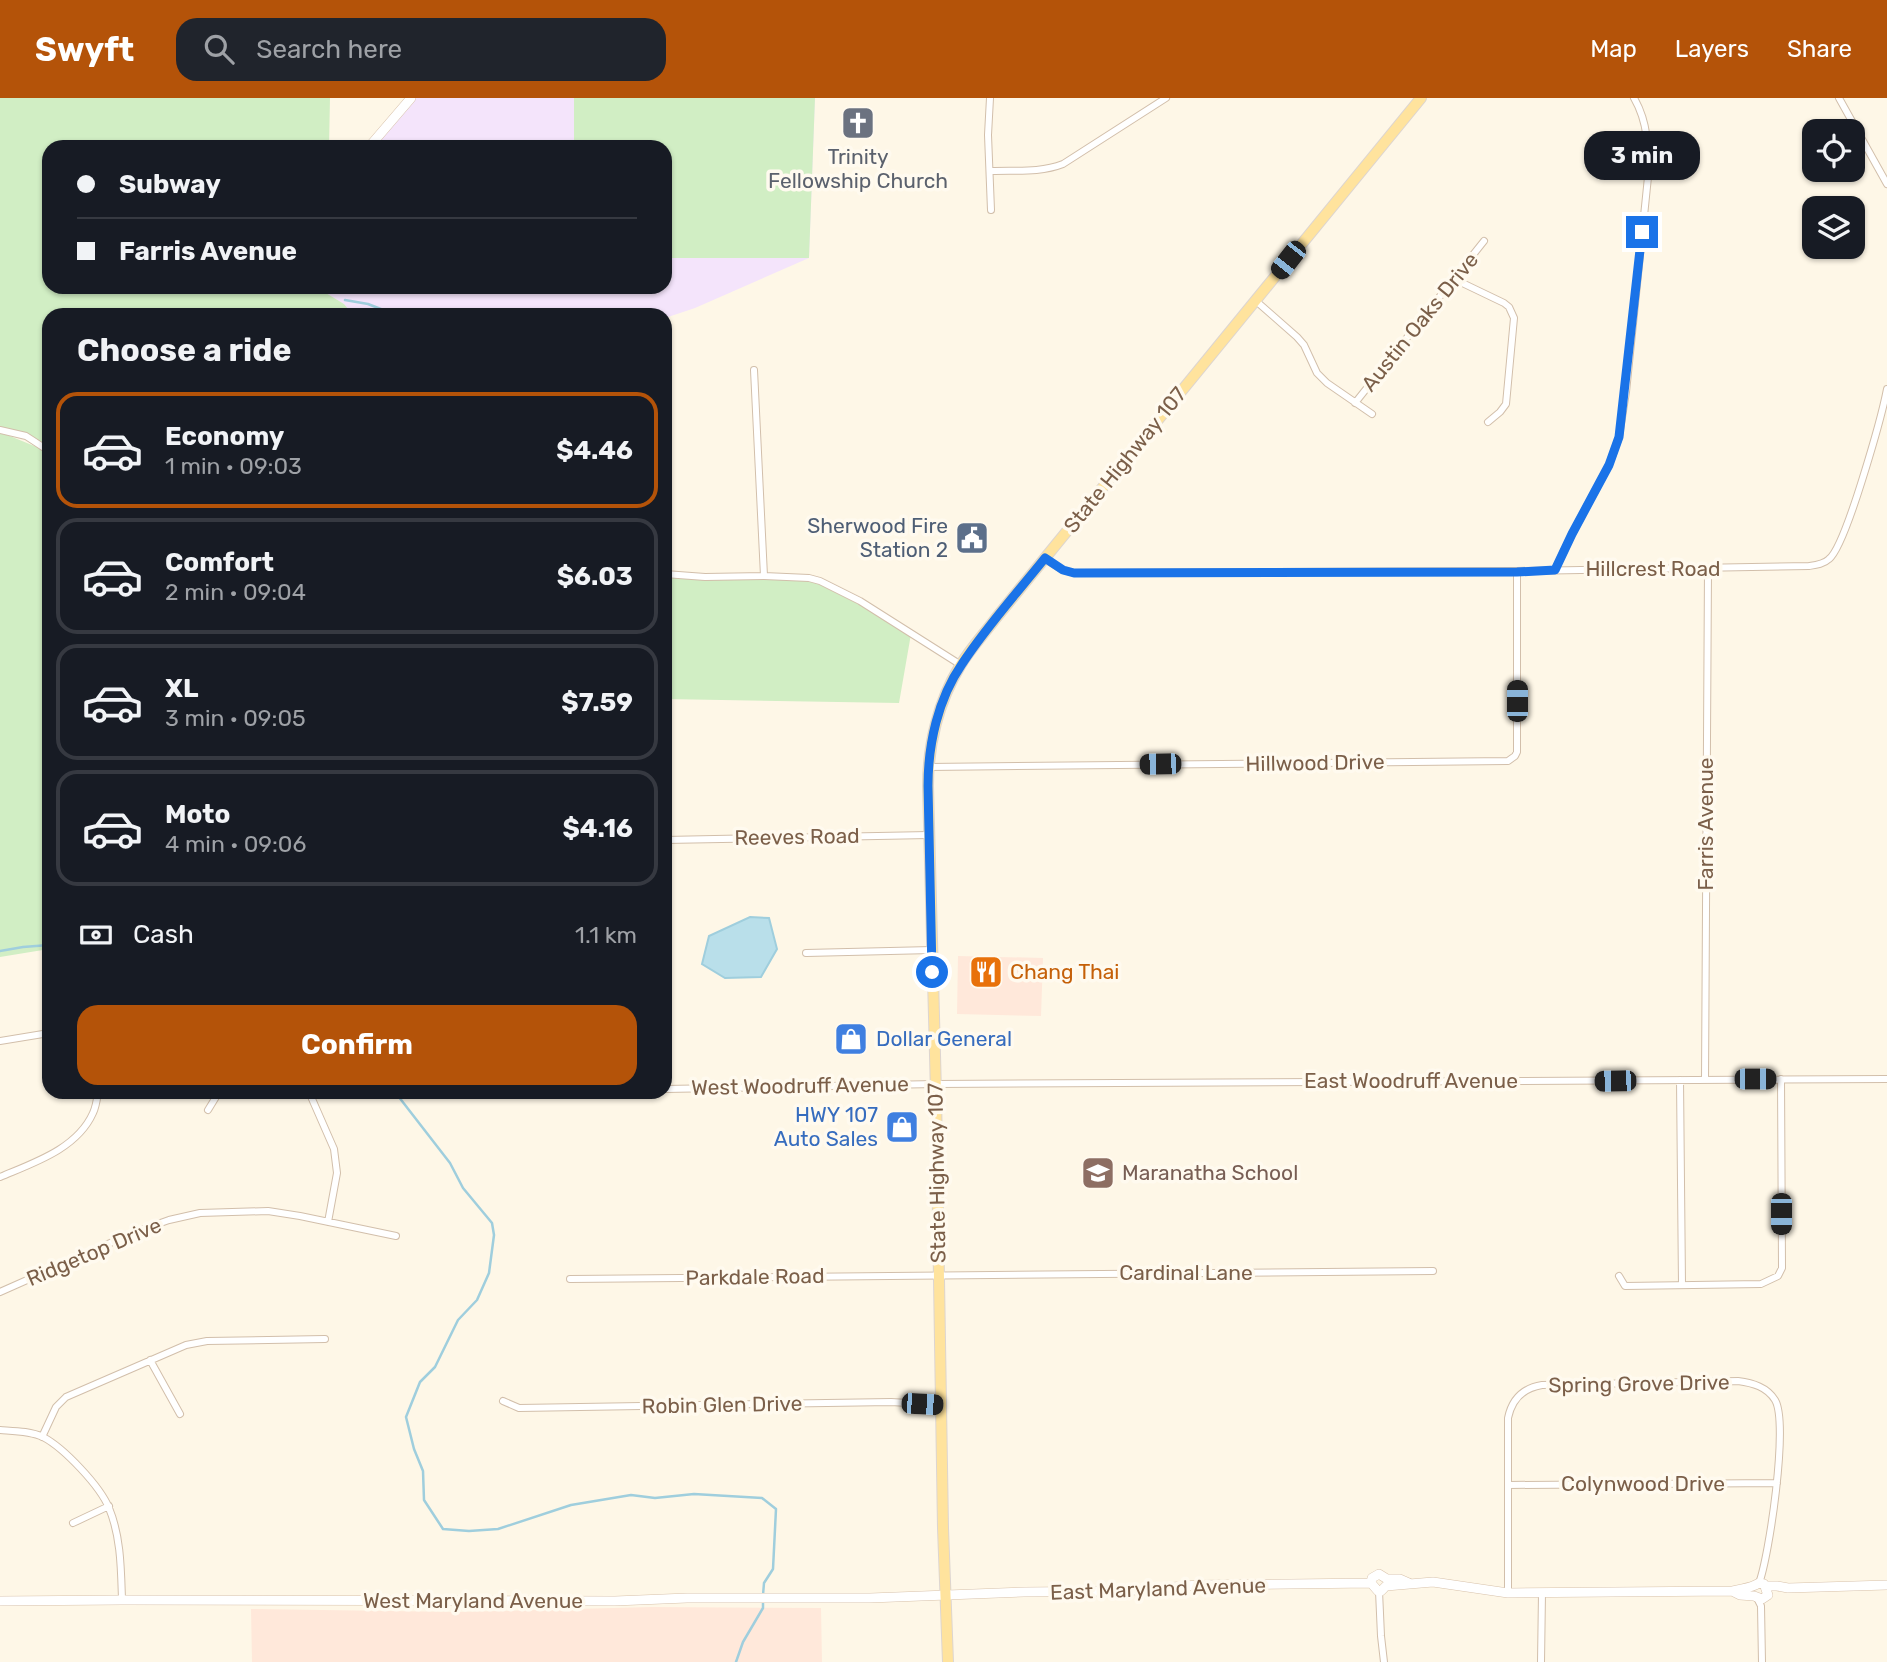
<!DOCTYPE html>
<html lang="en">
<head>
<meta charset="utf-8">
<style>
  body { margin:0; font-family:Rubik,sans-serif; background:#20242c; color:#f1f3f6; height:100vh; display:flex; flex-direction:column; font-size:26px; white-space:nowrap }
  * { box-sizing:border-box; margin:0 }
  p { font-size:23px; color:#9ea1a6 }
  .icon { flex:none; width:38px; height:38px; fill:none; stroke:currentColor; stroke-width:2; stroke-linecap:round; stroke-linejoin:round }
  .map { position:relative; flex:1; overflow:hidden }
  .details { position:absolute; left:42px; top:210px; width:630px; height:791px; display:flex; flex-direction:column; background:#171b24; border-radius:21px; box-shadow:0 2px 5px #0004 }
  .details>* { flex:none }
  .top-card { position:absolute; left:42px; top:42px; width:630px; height:154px; border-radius:21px; box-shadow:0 2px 5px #0004; display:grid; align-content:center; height:154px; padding:0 35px; background:#171b24 }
  .fabs { position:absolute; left:1802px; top:21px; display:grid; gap:14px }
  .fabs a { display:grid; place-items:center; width:63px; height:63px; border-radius:14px; background:#171b24; box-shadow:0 2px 5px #0004; font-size:35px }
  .end { position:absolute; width:32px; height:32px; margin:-16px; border:9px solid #1a73e8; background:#fff; box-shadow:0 0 0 4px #fff }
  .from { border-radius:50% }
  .bubble { position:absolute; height:49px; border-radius:21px; background:#171b24; box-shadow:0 2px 5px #0004; font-size:23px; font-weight:700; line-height:49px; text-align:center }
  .car { position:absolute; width:21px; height:42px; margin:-21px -10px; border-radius:9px; box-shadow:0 0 5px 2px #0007; background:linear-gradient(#222 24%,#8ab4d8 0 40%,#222 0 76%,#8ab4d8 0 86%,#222 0) }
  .top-card b { display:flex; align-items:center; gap:24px; height:66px; font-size:26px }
  .top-card b+b { border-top:2px solid #363941 }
  .top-card i { width:18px; height:18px; background:#f1f3f6 }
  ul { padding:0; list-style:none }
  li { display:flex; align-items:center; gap:21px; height:116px; margin:0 14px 10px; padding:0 21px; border:4px solid #363941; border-radius:21px }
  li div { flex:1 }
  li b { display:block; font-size:26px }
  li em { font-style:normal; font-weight:700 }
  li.on { border-color:#b45309 }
  li>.icon { width:63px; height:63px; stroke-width:1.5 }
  h2 { padding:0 35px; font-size:32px; line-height:84px }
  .pay { display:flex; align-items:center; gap:18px; height:77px; padding:0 35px; font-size:26px }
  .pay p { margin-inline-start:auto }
  .cta { display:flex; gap:14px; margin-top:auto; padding:14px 35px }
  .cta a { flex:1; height:80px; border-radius:21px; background:#b45309; color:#fff; font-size:28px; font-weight:700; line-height:80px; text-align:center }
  header { display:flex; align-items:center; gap:42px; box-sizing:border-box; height:98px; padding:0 35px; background:#b45309; color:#fff }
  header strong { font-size:33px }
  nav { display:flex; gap:38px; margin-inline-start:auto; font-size:24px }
  .search { width:490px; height:63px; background:#20242c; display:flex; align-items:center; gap:18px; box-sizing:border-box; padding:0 24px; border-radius:21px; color:#9ea1a6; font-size:26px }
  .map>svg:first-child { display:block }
  .commercial { fill:#ffe8da }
  .education { fill:#f4e4fb }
  .green { fill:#d1eec4 }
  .water { fill:#b9dfea; stroke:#9fcedd; stroke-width:2 }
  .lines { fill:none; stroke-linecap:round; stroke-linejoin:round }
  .stream { stroke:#9fcedd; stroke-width:2.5 }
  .street-casing { stroke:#d2bfab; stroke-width:8 }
  .secondary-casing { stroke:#d8c2ab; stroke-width:10 }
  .primary-casing { stroke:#ddd5d0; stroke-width:12 }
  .street { stroke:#fff; stroke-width:6 }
  .secondary { stroke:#fff; stroke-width:9 }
  .primary { stroke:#ffe39d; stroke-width:10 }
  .route { stroke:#1a73e8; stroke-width:9 }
  .labels { text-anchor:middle; stroke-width:7; stroke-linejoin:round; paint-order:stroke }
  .worship-label { font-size:21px; fill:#5b616d; stroke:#fffaef }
  .street-label { font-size:21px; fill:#7b5f49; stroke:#fffaef }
  .service-label { font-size:21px; fill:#4e5e75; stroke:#fffaef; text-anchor:end }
  .food-label { font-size:21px; fill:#c56008; stroke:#fffaef; text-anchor:start }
  .shop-label { font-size:21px; fill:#366cbe; stroke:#fffaef; text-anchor:start }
  .education-label { font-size:21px; fill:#785e54; stroke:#fffaef; text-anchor:start }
</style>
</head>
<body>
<header>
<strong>Swyft</strong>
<div class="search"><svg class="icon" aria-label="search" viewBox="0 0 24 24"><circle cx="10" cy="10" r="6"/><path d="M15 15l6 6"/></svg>Search here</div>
<nav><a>Map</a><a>Layers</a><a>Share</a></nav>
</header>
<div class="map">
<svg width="1887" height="1564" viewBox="0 0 1887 1564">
  <rect width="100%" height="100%" fill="#fef7e7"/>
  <!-- commercial -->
  <path class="commercial" d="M958 858 1043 860 1041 918 957 916Z
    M652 1509 821 1510 822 1564H252L251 1511 458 1514Z"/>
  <!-- education -->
  <path class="education" d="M412 0H815L809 160 695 210 665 220V217H601L581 214 580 217H353L344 206 316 189H665V49H369Z"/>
  <!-- green -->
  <path class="green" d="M0 0H330L329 49H49V189H316L344 206 353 217H49V353L37 345 0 332Z
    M574 0H815L809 160H665V49H574Z
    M0 334 49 354V851L0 859Z
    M665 476 820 483 911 536 899 605 665 601Z"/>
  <!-- water -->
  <path class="water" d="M750 819 769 820 777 851 761 879 725 880 702 866 709 838Z"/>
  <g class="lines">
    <!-- stream -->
    <path class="stream" d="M345 202 368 206 396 217
      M0 853 23 849 49 847
      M395 994 450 1065 463 1090 492 1125 494 1137 489 1175 477 1202 458 1222 435 1269 420 1284 406 1319 414 1351 423 1373 424 1402 443 1431 469 1433 498 1431 571 1407 631 1397 655 1400 694 1396 762 1400 776 1411 773 1471 764 1485 763 1497
      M736 1564 743 1544 763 1510V1504"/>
    <defs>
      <path id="street" d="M990 0 988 37 991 112
        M1839 0 1887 86
        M991 73C1015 72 1040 75 1063 66L1166 0
        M1454 181 1504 205 1509 209 1514 220 1506 306 1500 314 1488 324
        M1256 203 1297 239 1304 247 1317 275 1327 285 1372 316
        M754 272 764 478
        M1355 305 1484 143
        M0 332 26 338 49 353
        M1045 461 1063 472 1074 475 1517 473 1809 468C1816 467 1824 466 1829 461 1846 448 1882 317 1887 291
        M1555 472 1572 436 1609 367 1619 339 1626 294 1648 79C1649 52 1648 24 1634 0
        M665 476 705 479 764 478 809 480 820 483 860 503 961 567
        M928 669 1508 663 1515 658 1517 654V473
        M665 742 929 737
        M806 855 932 852
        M0 943 49 935
        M1680 982 1682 1187
        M1705 982 1708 471
        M665 991 936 986 1887 981
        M309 994 334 1051 337 1075 328 1124
        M208 1012 219 994
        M0 1079C33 1065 77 1051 93 1015 96 1009 97 1001 98 994
        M1619 1178 1625 1188 1761 1186 1778 1178 1782 1170 1781 981
        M570 1181 1433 1173
        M0 1194 135 1134 169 1122 200 1115 268 1113 300 1118 396 1138
        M150 1262 180 1316
        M503 1303 519 1310 891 1304 941 1307
        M0 1332C14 1333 30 1333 43 1339 64 1350 100 1388 109 1410 121 1439 121 1471 122 1502
        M42 1339 56 1309 66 1299 186 1247 207 1243 325 1241
        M1509 1387 1777 1385
        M73 1425 109 1408
        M1379 1493 1381 1538 1384 1564
        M1508 1495V1320C1512 1301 1523 1290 1542 1287L1738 1283C1753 1285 1767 1289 1775 1302 1789 1325 1769 1459 1759 1485
        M1757 1500 1761 1508 1762 1564
        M1541 1564 1542 1495"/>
      <path id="secondary" d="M369 49 411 0
        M1371 1485 1378 1493H1381L1386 1488 1433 1484 1508 1495 1732 1493C1742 1490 1750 1491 1759 1485L1764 1486 1768 1497 1762 1501 1754 1498 1740 1497 1732 1493
        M1371 1485 1372 1480 1379 1476 1387 1481H1400L1409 1485
        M1765 1488H1777L1788 1490 1887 1487
        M0 1503 122 1502 615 1503 687 1500H870L1024 1494 1124 1493 1198 1487 1371 1485"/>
      <path id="primary" d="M948 1564 943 1430 936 995 928 688C928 647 938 604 960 568 970 551 984 536 996 520L1421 0"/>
    </defs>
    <!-- street casing -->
    <use href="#street" class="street-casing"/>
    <!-- secondary casing -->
    <use href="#secondary" class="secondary-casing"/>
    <!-- primary casing -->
    <use href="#primary" class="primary-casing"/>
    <!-- street -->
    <use href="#street" class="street"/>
    <!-- secondary -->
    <use href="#secondary" class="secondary"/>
    <!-- primary -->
    <use href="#primary" class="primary"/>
  </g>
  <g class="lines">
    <!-- route -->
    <path class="route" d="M932 874 928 688C928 646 938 601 962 566 986 529 1017 495 1045 460L1063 472 1074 475 1517 474 1555 472 1572 436 1609 367 1619 339 1642 134"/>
  </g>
  <!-- icons -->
  <defs>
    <symbol id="church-square" viewBox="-11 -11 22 22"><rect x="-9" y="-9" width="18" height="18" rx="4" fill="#6b7280" stroke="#fffaef"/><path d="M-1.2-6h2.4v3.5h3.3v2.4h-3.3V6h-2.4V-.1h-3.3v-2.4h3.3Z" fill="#fff"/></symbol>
    <symbol id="civic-square" viewBox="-11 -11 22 22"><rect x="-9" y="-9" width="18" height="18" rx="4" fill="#5c6f8a" stroke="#fffaef"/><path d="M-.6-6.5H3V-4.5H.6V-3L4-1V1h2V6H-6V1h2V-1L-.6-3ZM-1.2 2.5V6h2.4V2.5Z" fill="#fff"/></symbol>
    <symbol id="restaurant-square" viewBox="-11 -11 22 22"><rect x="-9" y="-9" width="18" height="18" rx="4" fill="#e8710a" stroke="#fffaef"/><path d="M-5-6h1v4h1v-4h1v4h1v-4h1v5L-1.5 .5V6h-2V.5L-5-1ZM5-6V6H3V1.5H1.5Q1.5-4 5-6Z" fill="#fff"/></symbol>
    <symbol id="shop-square" viewBox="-11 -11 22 22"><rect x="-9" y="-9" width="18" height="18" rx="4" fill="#3f7fe0" stroke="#fffaef"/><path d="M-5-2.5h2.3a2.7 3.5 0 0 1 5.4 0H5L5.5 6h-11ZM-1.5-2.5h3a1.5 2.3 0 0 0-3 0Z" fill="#fff"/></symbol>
    <symbol id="school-square" viewBox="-11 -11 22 22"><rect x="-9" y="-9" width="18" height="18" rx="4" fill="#8d6e63" stroke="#fffaef"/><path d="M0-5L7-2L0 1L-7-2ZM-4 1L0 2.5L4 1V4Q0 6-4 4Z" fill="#fff"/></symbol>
  </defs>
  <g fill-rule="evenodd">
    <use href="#church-square" x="839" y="6" width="38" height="38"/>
    <use href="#civic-square" x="953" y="421" width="38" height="38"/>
    <use href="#restaurant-square" x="967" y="855" width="38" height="38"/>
    <use href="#shop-square" x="832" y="922" width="38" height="38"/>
    <use href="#shop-square" x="883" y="1010" width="38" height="38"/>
    <use href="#school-square" x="1079" y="1056" width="38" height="38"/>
  </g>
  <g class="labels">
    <!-- worship labels -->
    <g class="worship-label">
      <text x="858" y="66">Trinity<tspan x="858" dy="24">Fellowship Church</tspan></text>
    </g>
    <!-- street labels -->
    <g class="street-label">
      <text transform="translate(1420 224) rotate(-51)" y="7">Austin Oaks Drive</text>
      <text transform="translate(1125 362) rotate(-51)" y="7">State Highway 107</text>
      <text x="1653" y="478">Hillcrest Road</text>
      <text transform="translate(1315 665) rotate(-1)" y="7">Hillwood Drive</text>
      <text transform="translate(1706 726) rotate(-90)" y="7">Farris Avenue</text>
      <text transform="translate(797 739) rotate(-1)" y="7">Reeves Road</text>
      <text x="1411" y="990">East Woodruff Avenue</text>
      <text transform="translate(800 988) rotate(-1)" y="7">West Woodruff Avenue</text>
      <text transform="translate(937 1075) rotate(-91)" y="7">State Highway 107</text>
      <text transform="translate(94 1154) rotate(-23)" y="7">Ridgetop Drive</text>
      <text x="1186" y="1182">Cardinal Lane</text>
      <text transform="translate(755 1179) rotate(-1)" y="7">Parkdale Road</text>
      <text transform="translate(1639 1286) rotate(-1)" y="7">Spring Grove Drive</text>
      <text transform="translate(722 1307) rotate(-1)" y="7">Robin Glen Drive</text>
      <text x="1643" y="1393">Colynwood Drive</text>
      <text transform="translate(1158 1491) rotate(-2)" y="7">East Maryland Avenue</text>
      <text x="473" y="1510">West Maryland Avenue</text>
    </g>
    <!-- service labels -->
    <g class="service-label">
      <text x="948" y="435">Sherwood Fire<tspan x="948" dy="24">Station 2</tspan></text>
    </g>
    <!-- food labels -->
    <g class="food-label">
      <text x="1010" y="881">Chang Thai</text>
    </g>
    <!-- shop labels -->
    <g class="shop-label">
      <text x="876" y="948">Dollar General</text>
      <text x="878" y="1024" text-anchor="end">HWY 107<tspan x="878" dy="24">Auto Sales</tspan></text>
    </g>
    <!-- education labels -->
    <g class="education-label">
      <text x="1122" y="1082">Maranatha School</text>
    </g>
  </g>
</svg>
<div class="fabs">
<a><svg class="icon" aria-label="locate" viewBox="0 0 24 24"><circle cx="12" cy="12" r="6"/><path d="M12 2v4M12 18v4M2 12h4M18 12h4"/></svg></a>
<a><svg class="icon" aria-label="layers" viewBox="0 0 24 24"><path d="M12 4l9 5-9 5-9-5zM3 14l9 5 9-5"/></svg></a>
</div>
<i class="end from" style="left:932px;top:874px"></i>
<i class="end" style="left:1642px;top:134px"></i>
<div class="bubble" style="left:1584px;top:33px;width:116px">3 min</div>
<i class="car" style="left:1288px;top:162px;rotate:218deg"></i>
<i class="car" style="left:1517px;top:603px;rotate:0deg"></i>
<i class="car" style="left:1160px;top:666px;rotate:269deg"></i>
<i class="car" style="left:1755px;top:981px;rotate:90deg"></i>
<i class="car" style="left:1615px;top:983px;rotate:269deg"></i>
<i class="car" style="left:1781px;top:1116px;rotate:180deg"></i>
<i class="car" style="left:922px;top:1306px;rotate:93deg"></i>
<div class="top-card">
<b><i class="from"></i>Subway</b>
<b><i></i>Farris Avenue</b>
</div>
<section class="details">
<h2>Choose a ride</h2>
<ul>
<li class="on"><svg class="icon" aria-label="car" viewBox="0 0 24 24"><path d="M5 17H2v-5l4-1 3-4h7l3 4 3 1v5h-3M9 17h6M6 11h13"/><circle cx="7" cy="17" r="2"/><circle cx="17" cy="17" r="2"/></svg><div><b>Economy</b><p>1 min · 09:03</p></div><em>$4.46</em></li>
<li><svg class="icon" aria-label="car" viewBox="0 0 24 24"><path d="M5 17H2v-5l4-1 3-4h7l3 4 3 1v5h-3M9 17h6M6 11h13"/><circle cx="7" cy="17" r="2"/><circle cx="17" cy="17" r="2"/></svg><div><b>Comfort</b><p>2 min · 09:04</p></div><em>$6.03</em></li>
<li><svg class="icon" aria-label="car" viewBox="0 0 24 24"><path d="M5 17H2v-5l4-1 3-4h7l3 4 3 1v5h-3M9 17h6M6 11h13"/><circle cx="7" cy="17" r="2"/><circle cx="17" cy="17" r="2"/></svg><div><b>XL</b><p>3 min · 09:05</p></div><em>$7.59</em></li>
<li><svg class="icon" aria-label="car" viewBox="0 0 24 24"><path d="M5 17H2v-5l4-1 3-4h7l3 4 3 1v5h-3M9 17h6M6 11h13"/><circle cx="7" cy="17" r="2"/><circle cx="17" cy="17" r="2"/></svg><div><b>Moto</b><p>4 min · 09:06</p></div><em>$4.16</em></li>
</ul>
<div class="pay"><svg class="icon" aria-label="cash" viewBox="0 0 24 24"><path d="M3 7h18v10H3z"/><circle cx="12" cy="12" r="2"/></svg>Cash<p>1.1 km</p></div>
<div class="cta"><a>Confirm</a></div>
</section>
</div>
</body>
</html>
